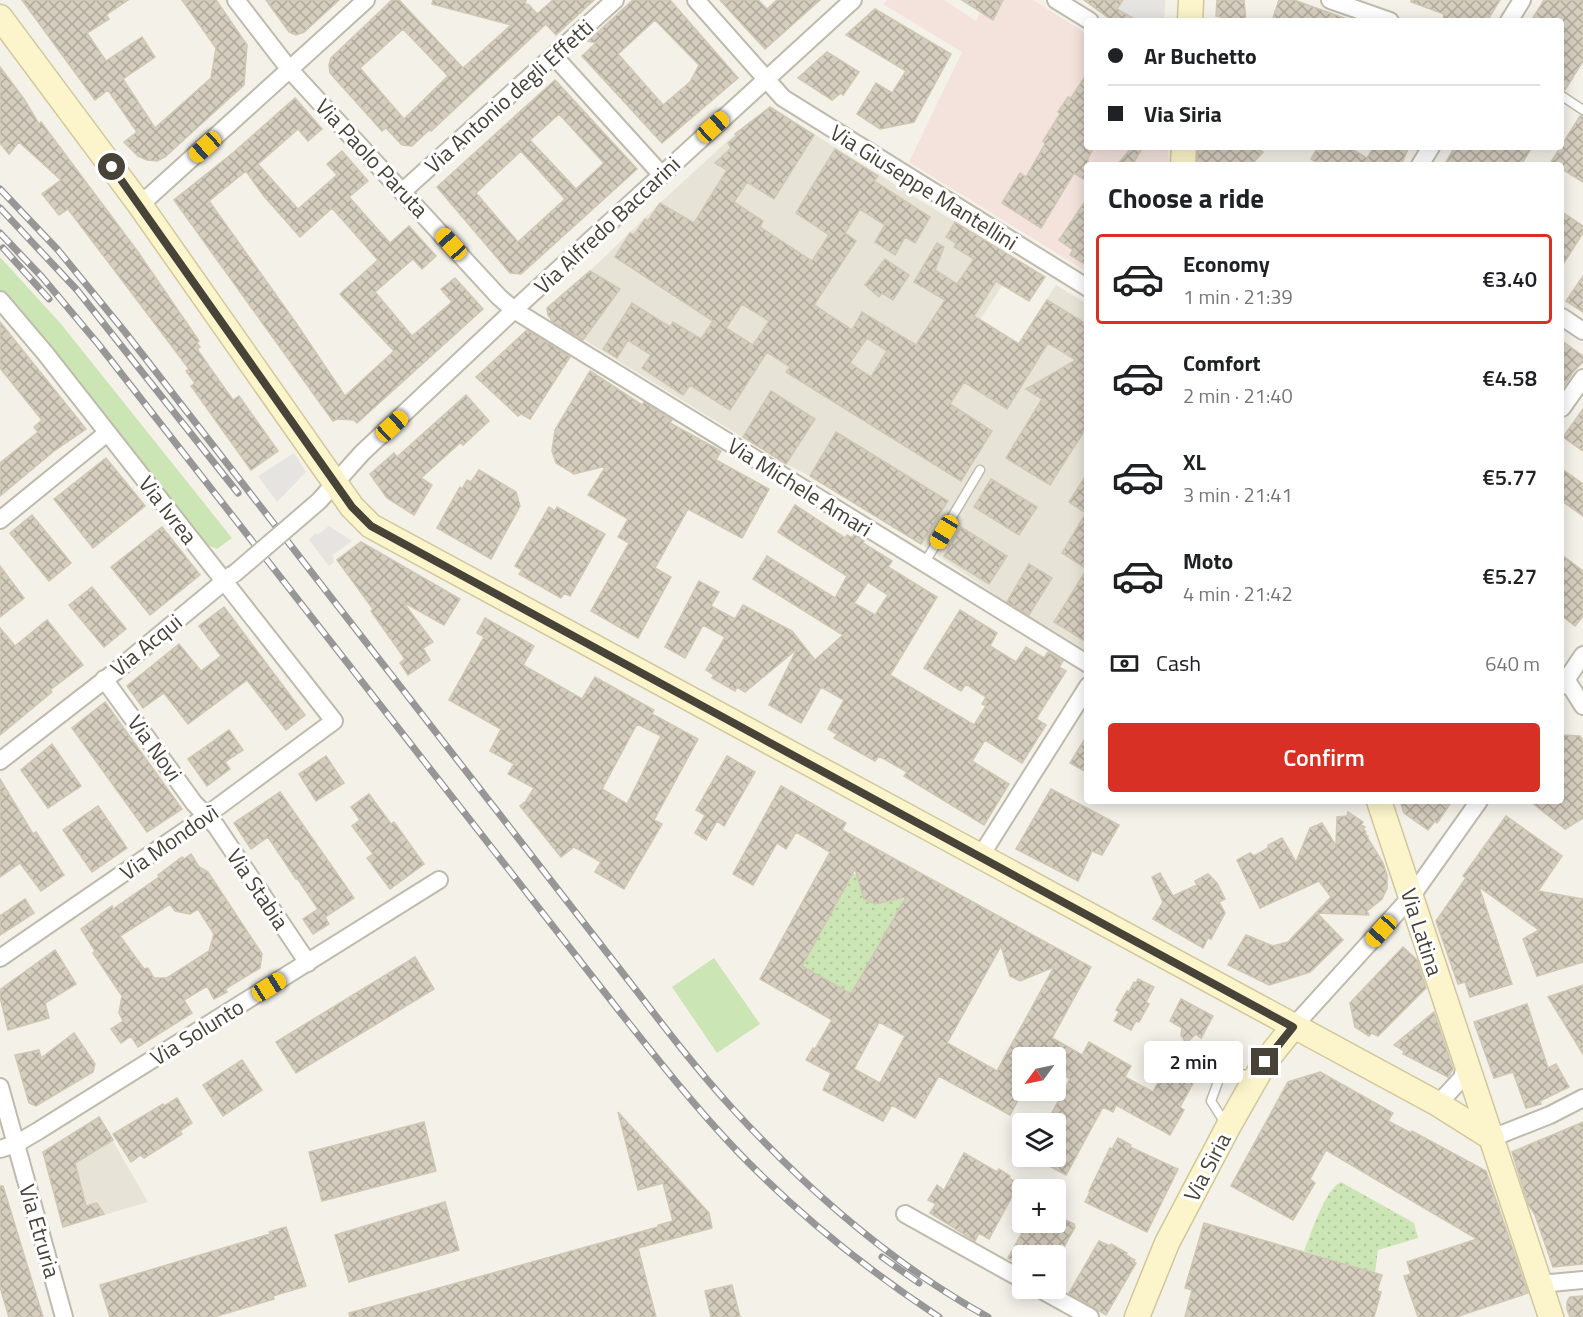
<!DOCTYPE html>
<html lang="en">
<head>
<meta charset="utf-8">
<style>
  body { margin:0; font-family:"Titillium Web",sans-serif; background:#f6f6f6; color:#202124; height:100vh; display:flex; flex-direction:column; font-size:22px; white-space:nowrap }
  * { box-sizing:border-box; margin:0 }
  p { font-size:20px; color:#757577 }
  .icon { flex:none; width:33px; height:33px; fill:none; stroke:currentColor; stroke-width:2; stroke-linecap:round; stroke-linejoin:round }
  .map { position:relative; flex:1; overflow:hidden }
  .sheet { position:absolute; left:1084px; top:162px; width:480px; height:642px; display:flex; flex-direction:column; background:#fff; border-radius:6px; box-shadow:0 3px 15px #0003 }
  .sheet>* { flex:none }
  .banner { position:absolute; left:1084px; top:18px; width:480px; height:132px; border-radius:6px; box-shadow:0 3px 15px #0003; display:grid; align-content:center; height:132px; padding:0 24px; background:#fff }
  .needle { width:39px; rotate:237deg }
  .tools { position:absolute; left:1012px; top:1047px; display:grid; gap:12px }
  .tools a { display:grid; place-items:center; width:54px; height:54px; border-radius:6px; background:#fff; box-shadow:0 3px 15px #0003; font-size:30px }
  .end { position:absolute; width:27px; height:27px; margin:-14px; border:8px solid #474338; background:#fff; box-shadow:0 0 0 3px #fff }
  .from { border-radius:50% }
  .bubble { position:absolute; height:42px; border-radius:6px; background:#fff; box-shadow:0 3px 15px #0003; font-size:20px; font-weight:600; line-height:42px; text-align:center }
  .car { position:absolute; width:18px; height:36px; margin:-18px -9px; border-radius:8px; box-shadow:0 0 4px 2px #0007; background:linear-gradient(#f5c518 24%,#345 0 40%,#f5c518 0 76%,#345 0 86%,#f5c518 0) }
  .banner b { display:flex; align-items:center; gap:21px; height:57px; font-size:22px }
  .banner b+b { border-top:2px solid #e0e0e0 }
  .banner i { width:15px; height:15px; background:#202124 }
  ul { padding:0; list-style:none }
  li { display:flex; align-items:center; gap:18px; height:90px; margin:0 12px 9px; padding:0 12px; border:3px solid transparent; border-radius:6px }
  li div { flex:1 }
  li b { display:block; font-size:22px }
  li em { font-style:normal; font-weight:600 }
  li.current { border-color:#d93025 }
  li>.icon { width:54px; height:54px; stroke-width:1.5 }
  h2 { padding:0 24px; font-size:27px; line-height:72px }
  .pay { display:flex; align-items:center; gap:15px; height:66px; padding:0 24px; font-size:22px }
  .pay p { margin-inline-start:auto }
  .button { display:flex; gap:12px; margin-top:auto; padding:12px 24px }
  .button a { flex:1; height:69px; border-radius:6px; background:#d93025; color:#fff; font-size:24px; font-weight:600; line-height:69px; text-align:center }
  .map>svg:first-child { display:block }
  .residential { fill:#e7e4d7 }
  .medical { fill:#f4e2dd }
  .grass { fill:#cbe6b4 }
  .garden { fill:url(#garden-dots) }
  .parking { fill:#e5e4e0 }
  .building { fill:url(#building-cross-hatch); stroke:#cfc7b3; stroke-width:1.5; fill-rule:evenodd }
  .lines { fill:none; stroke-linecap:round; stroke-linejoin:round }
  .lane-casing { stroke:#bfbaac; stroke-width:11 }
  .street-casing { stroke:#bfbaac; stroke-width:20 }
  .secondary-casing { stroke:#d1c79b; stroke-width:27 }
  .lane { stroke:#fff; stroke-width:8 }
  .street { stroke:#fff; stroke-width:16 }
  .secondary { stroke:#fcf5cb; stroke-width:24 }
  .rail-casing { stroke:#979797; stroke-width:7 }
  .rail { stroke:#fff; stroke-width:4.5; stroke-dasharray:14; stroke-linecap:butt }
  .street-bridge-casing { stroke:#bfbaac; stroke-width:20; stroke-linecap:butt }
  .street-bridge { stroke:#fff; stroke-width:16 }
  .route { stroke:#474338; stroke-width:8 }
  .labels { text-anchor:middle; stroke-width:6; stroke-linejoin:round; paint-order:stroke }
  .street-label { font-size:22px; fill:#474338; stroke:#fff }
</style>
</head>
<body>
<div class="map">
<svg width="1583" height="1317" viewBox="0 0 1583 1317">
  <defs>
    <pattern id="garden-dots" width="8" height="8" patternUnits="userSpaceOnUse" patternTransform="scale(1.5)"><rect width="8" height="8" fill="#cbe6b4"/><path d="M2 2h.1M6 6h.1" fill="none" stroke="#b0c69c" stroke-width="1.8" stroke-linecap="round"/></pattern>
    <pattern id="building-cross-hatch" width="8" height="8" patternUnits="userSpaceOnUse" patternTransform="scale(1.5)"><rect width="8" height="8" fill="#d5cebf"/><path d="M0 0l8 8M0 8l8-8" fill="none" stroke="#afa99c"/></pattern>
  </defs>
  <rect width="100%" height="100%" fill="#f4f1e9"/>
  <!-- residential -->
  <path class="residential" d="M770 107 1018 261 980 320 1018 343 1056 285 1087 304V651L1006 602 921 544 875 516 810 476 786 464 552 320 547 308 590 271 660 203 735 134Z
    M99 1117 148 1202 63 1227 43 1152Z"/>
  <!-- medical -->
  <path class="medical" d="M887 0H944L976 21 987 0H1033L1087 34 1088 147H1168L1169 165H1088L1087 272 909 162 962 52 883 4Z"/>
  <!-- grass -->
  <path class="grass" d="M0 257 61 324 232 538 217 549 200 542 0 295Z
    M714 958 760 1024 717 1053 672 987Z"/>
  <!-- garden -->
  <path class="garden" d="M853 873 870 882 865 899 875 904 885 891 904 900 851 994 802 966Z
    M1341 1182 1414 1223 1418 1238 1378 1250 1375 1273 1304 1251C1311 1234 1325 1189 1341 1182Z"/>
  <!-- parking -->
  <path class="parking" d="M1123 0H1165L1164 21H1138L1117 9Z
    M294 453 306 472 277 502 258 476Z
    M329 526 352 541 333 555 334 562 329 566 309 540 315 533 317 535Z"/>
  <!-- building -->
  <path class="building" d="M22 0H128L106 15 109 19 87 33 106 61 142 37 155 57 123 79 155 128 211 78 216 48 182 0H216L247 45 244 85 165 157 157 161 147 160 138 156 124 142 137 132 108 90 95 100Z
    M266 0H339L304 32 296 35 289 32Z
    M392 0H399L463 68 511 25 432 4 433 0H526L525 4 529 5 537 14 553 0H594L556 35 546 24 431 131 429 130 412 146 402 145 386 128 382 131 330 73 329 65 331 58ZM403 29 448 76 404 119 360 68Z
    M633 0H670L738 78 662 143 582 56 596 43 588 41ZM655 20 699 65 690 82 663 105 618 54Z
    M720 0H758L767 9 777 0H820L765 49Z
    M962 0H1003L993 20Z
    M1084 0H1123L1117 9 1138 21H1113Z
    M1217 0H1244L1246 21H1235L1216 16Z
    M1279 0H1294L1347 19V21H1272Z
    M1411 0H1500L1487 21H1451L1443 19 1444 14 1411 2Z
    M1544 0H1583V61L1565 90H1562V21H1531Z
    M875 9 951 54 914 122 880 129 857 114 876 83 892 93 906 71 846 35Z
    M827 52 859 72 843 95 841 93 832 100 798 78Z
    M0 67 24 99 39 124 41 122 138 252 199 341 197 343 200 347 197 349 213 372 233 400 239 396 278 451 251 470 191 386 195 383 186 371 189 369 134 296 68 209 59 215 42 194 61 180 19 142 9 154 0 143Z
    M1088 72V147H1094L1088 158V182L1074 173 1041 228 1002 203 1020 173 1026 177 1045 144 1043 141 1060 114 1058 112 1068 97 1071 98Z
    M555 80 637 169 521 274 510 273 437 187ZM559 114 604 163 576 189 530 140ZM521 151 565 199 518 242 476 193Z
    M295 98 322 129 308 141 298 129 258 164 298 209 337 175 327 164 342 151 368 181 349 197 390 243 409 226 436 256 422 269 413 259 375 292 412 336 452 302 441 289 455 278 483 309 357 423 354 420 337 419 333 421 174 200 234 152ZM246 171 263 195 300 237 332 208 378 260 340 294 394 351 345 396 296 323 209 201Z
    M770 107 814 135 774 199 747 182 734 202 763 221 760 227 812 261 829 235 796 213 835 149 878 176 874 181 930 217 915 243 905 237 895 255 875 242 885 225 860 209 845 233 856 241 814 305 852 330 862 312 916 345 945 300 914 282 937 243 944 247 935 270 957 284 974 259 954 247 956 243 946 237 955 222 1045 277 1029 301 996 281 974 316 1019 344 1047 300 1088 325V425L1050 485 1006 458 1042 399 1026 389 1076 360 1048 343 1007 409 964 382 950 404 992 431 961 481 786 372 790 367 767 352 730 410 690 385 683 395 642 368 651 355 628 340 617 358 603 349 632 303 670 327 673 322 701 339 713 321 615 257 630 233 634 235 645 219 648 221 660 203 694 223 727 170 715 163 731 148 728 143 737 136 735 134ZM742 304 769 321 753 345 726 328ZM867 338 887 351 871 377 850 363Z
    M1580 116H1583V182L1562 169V165H1556L1551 162Z
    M1132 147H1143L1132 165H1117Z
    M1198 147H1256L1263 152 1251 165H1197Z
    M1318 147H1348L1367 158 1374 147H1409L1401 165H1320L1311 159Z
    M1455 147H1532L1521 165H1444Z
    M1088 197V266L1070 255 1073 250 1059 240Z
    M1562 212 1583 226V233L1562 266Z
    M885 259 909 275 893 300 882 293 879 297 865 285Z
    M590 271 620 289 583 340 553 322 548 315 547 308Z
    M1583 276V312L1566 301Z
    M0 322 86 429 54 451 0 496V463L38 432 34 427 42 420 0 368Z
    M527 330 570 357 530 419 521 414 518 416 476 377Z
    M1562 341 1583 356V362L1573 372 1562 389Z
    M590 371 642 405 644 402 672 420 670 423 721 451 716 460 769 489 742 538 688 509 655 568 671 577 638 638 591 611 629 543 618 537 628 519 588 495 606 466 574 474 556 463 552 451 555 430Z
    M771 391 815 419 786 464 743 437Z
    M466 395 489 421 463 445 461 442 421 478 432 485 414 515 387 498 370 474 394 453 397 457Z
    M1583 409V451L1563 437Z
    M836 432 948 501 921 544 810 476Z
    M106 458 145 506 93 548 54 499Z
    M1562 469 1583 484V516L1562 501Z
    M479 470 516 492 520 506 491 559 437 528 460 487 462 489 467 480 471 482Z
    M1088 472V643L1054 622 1087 569 1062 553 1086 513 1069 502Z
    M991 479 1037 507 1019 535 974 507Z
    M795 505 845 538 847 535 852 538 854 534 864 540 863 543 892 561 888 567 937 597 890 675 974 725 986 706 982 704 986 697 966 684 961 691 924 668 960 610 997 633 990 646 1016 662 1026 647 1044 658 1048 652 1063 661 1059 667 1066 671 1036 719 1046 725 1022 763 985 740 972 761 1009 784 984 825 904 776 907 772 879 756 875 761 834 738 837 734 828 729 844 700 821 687 801 723 769 705 797 649 745 692 737 687 735 691 712 678 714 675 706 670 725 637 703 625 685 658 665 647 699 581 719 592 711 606 735 619 743 605 792 631 815 660 843 635 753 579 767 556 835 598 847 576 778 532ZM868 582 888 595 875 615 854 603Z
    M549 507 555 511 557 507 605 534 570 596 564 593 561 598 519 574 522 570 515 566Z
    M32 515 71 563 49 581 10 533Z
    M162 527 200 575 150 615 111 567Z
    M961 527 1007 556 989 584 944 556Z
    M361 542 460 599 444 625 403 602 433 642 423 648 430 660 408 675 400 663 405 659 371 611 373 609 337 560Z
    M1562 555 1583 571V616L1575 626 1562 616Z
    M1029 564 1052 578 1029 615 1007 602Z
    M0 566 24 598 0 617Z
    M92 587 126 629 104 647 69 605Z
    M224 607 305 715 286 730 247 680 188 724 164 693 143 708 127 686 179 644 201 671 221 656 199 626Z
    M485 618 534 646 523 665 582 699 595 677 654 710 652 714 698 739 654 820 662 824 624 889 595 872 601 862 574 847 561 857 520 806 526 801 534 788 508 774 514 764 490 751 501 729 449 700 484 637 477 633ZM637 724 661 736 627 804 602 789Z
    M47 620 83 665 50 690 52 692 0 735V628L15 646Z
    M105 702 182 809 147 832 72 728Z
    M229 730 243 750 225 762 230 769 207 786 188 759Z
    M1088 734V773L1070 763Z
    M1562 735 1580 736 1583 741V818L1565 829 1530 801H1562Z
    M52 744 81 786 48 808 21 770Z
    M326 756 344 783 316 801 299 774Z
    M727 756 755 772 724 826 717 821 706 840 695 833 705 815 696 810Z
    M0 779 33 834 36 832 64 875 41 891 20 863 0 877Z
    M781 786 846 823 842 830 1091 967 1052 1038 1082 1055 1089 1042 1131 1066 1125 1077 1153 1092 1169 1061 1197 1076 1180 1107 1184 1110 1170 1135 1116 1105 1113 1112 1103 1107 1066 1175 1031 1156H1056V1124H1046L1070 1079 1058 1071 1066 1058H1023V1091L1010 1115 939 1076 915 1118 892 1105 883 1121 823 1090 831 1073 806 1060 813 1048 815 1049 832 1020 760 979 830 852 796 832 786 849 777 843 753 885 733 874ZM855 869 864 899 875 904 906 897 851 994 802 966ZM1001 946 1010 976 1020 981 1054 967 997 1071 947 1043ZM879 1022 905 1036 880 1083 854 1069Z
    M1051 789 1119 825 1102 855 1092 851 1078 881 1016 849Z
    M280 792 354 898 325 917 329 924 313 934 303 919 318 909 297 878 296 879 268 837 251 849 234 823Z
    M369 794 391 824 394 822 424 864 390 889 367 858 373 854 352 826 360 820 351 807Z
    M1400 801H1452L1437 823 1435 821 1428 830 1404 813Z
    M98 806 127 848 92 872 63 830Z
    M1348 812 1363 822 1361 825 1365 827 1363 829 1366 832 1365 834 1368 836 1367 837 1383 863 1387 875V888L1382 899 1367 911 1369 915 1317 913 1343 940 1310 972 1269 985 1228 965 1246 935 1273 946 1288 942 1331 897 1319 881 1260 908 1237 860 1250 853 1254 856 1268 848V845L1282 838 1296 862 1310 828 1322 823 1336 846 1337 817 1347 816Z
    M1506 816 1562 856 1538 891 1583 899V962L1537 976 1523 939 1539 930 1479 887 1512 984 1470 997 1465 982 1458 984 1436 921 1466 878 1463 876Z
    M191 854 199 867 208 872 262 954 260 968 225 989 227 992 214 999 207 986 184 1000 192 1013 138 1047 131 1036 121 1043 111 1029 123 1021 119 1013 122 996 93 953 95 951 81 929 112 906 113 909 159 877 158 875 182 857 184 859ZM170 904 175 911 190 914 198 909 214 934 209 951 167 978H154L148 968 144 969 120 936Z
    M1160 873 1173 896 1197 885 1195 881 1208 874 1217 883 1225 899 1219 902 1225 913 1211 939 1208 938 1203 948 1153 919 1163 902 1152 877Z
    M25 899 34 913 0 935V916Z
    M1403 947 1417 960 1426 988 1378 1036 1372 1033 1369 1036 1355 1027 1350 1003Z
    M55 950 76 984 45 1003 49 1018 8 1030 0 997 1 989Z
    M415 957 434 989 296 1073 276 1042Z
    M1138 979 1154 987 1146 1002 1149 1004 1139 1022 1136 1021 1131 1030 1114 1021 1119 1012 1116 1010 1127 991 1129 992 1134 982 1136 983Z
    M1583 985V1054L1548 997Z
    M1181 999 1213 1016 1201 1038 1196 1034 1186 1043 1181 1035 1182 1028 1170 1021Z
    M1527 1004 1548 1068 1556 1064 1569 1087 1540 1101 1541 1104 1526 1108 1513 1072 1494 1078 1474 1022Z
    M1434 1012 1453 1069 1448 1077 1403 1054 1404 1051 1394 1045Z
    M74 1033 95 1064 93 1072 36 1106 29 1103 15 1055 39 1050 41 1058Z
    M242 1060 262 1090 223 1116 203 1085Z
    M1320 1072 1393 1113 1388 1121 1411 1133 1412 1131 1486 1171 1528 1293 1456 1317H1418L1404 1276 1411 1274 1407 1262 1477 1239 1326 1150 1310 1179 1315 1183 1293 1220 1231 1186 1288 1082Z
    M177 1098 192 1123 180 1131 182 1134 144 1158 141 1155 131 1162 113 1134 163 1104 164 1106Z
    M618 1112 709 1213 712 1228 638 1248 656 1317H350L349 1313 658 1227V1225L673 1221 663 1183 638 1190Z
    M99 1117 113 1140 75 1163 86 1206 97 1203 104 1214 63 1227 43 1152Z
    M424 1122 436 1171 322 1201 309 1152Z
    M1583 1122V1264L1553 1267 1535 1215 1528 1204 1512 1152Z
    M1118 1138 1131 1145 1130 1147 1178 1169 1147 1232 1085 1202 1090 1192 1089 1191 1110 1148 1112 1149Z
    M964 1153 997 1172 999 1169 1010 1176 1009 1178 1017 1183V1187L989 1239 979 1233 975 1241 930 1213 936 1204 928 1200 937 1185 944 1190Z
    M0 1186H3L43 1317H9L0 1287Z
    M445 1202 459 1250 349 1282 335 1235Z
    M1056 1215 1074 1224 1075 1227 1059 1256H1023V1266L1008 1258 1028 1222H1056Z
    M1204 1223 1382 1275 1377 1291 1381 1292 1374 1317H1185L1192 1290 1185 1288Z
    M286 1227 306 1286 273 1296 274 1299 214 1317H110L100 1285 270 1234 269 1232Z
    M1099 1241 1110 1246 1111 1244 1127 1253 1126 1255 1135 1260 1134 1262 1136 1263 1106 1315 1069 1293Z
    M732 1285 740 1317H711L705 1291Z
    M1583 1296V1317H1570L1567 1309V1302L1570 1297Z"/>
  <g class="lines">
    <defs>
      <path id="lane" d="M1562 96 1583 110
        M924 564 980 470
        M1225 1123 1211 1101 1222 1071 1253 1076"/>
      <path id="street" d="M236 0 290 70 499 297 514 310 1088 664
        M696 0 783 98 1088 288
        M1056 0 1090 21
        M1330 0 1390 21
        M1509 21 1522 0
        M554 56 661 174
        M1420 165 1431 147
        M403 191 615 0
        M140 205 366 0
        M0 300 45 353 334 721 192 826 0 958
        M1562 317 1583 331
        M1562 408 1583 378
        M0 520 107 433
        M290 526 319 501 362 453 514 310 853 0
        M104 679 194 803 216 826 308 963
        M1566 679 1583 706
        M1562 686 1583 655
        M0 761 116 671 233 574
        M980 857 1088 686
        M1293 1027 1411 897 1479 801
        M0 1087 64 1317
        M1438 1104 1462 1078 1466 1062
        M1492 1138 1550 1115 1583 1098
        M0 1149 16 1144 38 1131 439 880
        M905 1214 1023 1280
        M1540 1284 1583 1280
        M1038 1288 1090 1317"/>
      <path id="secondary" d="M0 17 140 205 352 507 371 526 1438 1104 1492 1138
        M1190 21 1191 0
        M1183 165 1184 147
        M1379 801 1551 1317
        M1137 1317 1167 1243 1228 1127 1265 1062 1293 1027"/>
    </defs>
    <!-- lane casing -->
    <use href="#lane" class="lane-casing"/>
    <!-- street casing -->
    <use href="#street" class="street-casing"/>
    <!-- secondary casing -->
    <use href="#secondary" class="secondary-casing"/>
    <!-- lane -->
    <use href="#lane" class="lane"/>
    <!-- street -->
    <use href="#street" class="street"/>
    <!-- secondary -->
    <use href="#secondary" class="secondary"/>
    <defs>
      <path id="rail" d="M0 189 58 250 125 332 615 963C653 1012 690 1062 732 1108 806 1189 892 1264 988 1317
        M0 208 77 290 238 493
        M0 233 42 277 99 345 620 1012C658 1060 696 1108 738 1152 799 1215 866 1269 939 1317
        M3 248 49 299
        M882 1257 919 1283"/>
    </defs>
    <!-- rail casing -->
    <use href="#rail" class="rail-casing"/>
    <!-- rail -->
    <use href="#rail" class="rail"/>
    <defs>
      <path id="street-bridge" d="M234 574 290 526"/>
    </defs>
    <!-- street-bridge casing -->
    <use href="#street-bridge" class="street-bridge-casing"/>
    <!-- street-bridge -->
    <use href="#street-bridge" class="street-bridge"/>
  </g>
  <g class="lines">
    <!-- route -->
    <path class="route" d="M112 167 352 507 371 526 1293 1027 1265 1062"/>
  </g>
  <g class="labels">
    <!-- street labels -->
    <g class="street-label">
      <text transform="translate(509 96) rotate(-42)" y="8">Via Antonio degli Effetti</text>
      <text transform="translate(372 158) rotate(47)" y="8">Via Paolo Paruta</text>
      <text transform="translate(924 187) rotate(32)" y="8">Via Giuseppe Mantellini</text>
      <text transform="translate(607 225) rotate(-43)" y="8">Via Alfredo Baccarini</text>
      <text transform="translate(800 487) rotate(32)" y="8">Via Michele Amari</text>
      <text transform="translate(168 510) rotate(52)" y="8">Via Ivrea</text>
      <text transform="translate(146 645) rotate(-39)" y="8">Via Acqui</text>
      <text transform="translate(155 748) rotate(54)" y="8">Via Novi</text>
      <text transform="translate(169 842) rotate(-35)" y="8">Via Mondovì</text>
      <text transform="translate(258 889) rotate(56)" y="8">Via Stabia</text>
      <text transform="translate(1422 932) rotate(72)" y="8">Via Latina</text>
      <text transform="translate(197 1032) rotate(-32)" y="8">Via Solunto</text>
      <text transform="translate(1207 1167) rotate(-62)" y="8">Via Siria</text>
      <text transform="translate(40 1231) rotate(74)" y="8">Via Etruria</text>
    </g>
  </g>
</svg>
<div class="tools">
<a><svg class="needle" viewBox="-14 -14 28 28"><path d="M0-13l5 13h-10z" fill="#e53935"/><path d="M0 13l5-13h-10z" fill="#757577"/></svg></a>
<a><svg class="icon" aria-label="layers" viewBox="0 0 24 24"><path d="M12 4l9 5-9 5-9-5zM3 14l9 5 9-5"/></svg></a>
<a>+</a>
<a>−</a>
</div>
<i class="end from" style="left:112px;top:167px"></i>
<i class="end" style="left:1265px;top:1062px"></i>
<div class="bubble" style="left:1144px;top:1041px;width:99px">2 min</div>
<i class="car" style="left:713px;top:127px;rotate:48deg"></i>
<i class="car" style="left:205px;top:147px;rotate:228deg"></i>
<i class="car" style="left:451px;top:244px;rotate:318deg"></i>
<i class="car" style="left:392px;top:426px;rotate:47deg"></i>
<i class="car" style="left:944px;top:532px;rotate:211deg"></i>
<i class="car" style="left:1381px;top:931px;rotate:222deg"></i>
<i class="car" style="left:269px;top:987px;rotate:58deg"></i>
<div class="banner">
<b><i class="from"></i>Ar Buchetto</b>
<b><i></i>Via Siria</b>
</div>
<section class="sheet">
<h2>Choose a ride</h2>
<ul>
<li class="current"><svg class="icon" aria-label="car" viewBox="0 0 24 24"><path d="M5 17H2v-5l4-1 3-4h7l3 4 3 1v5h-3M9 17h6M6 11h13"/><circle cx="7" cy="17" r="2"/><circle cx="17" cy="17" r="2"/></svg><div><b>Economy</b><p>1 min · 21:39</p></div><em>€3.40</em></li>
<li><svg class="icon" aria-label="car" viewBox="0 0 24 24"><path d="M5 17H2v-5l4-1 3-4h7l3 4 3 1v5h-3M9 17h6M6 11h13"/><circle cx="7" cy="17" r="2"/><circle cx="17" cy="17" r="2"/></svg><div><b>Comfort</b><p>2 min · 21:40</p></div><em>€4.58</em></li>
<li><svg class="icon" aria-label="car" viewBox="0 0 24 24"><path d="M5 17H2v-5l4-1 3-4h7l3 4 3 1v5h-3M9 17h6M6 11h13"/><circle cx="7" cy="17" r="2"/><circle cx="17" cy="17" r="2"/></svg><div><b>XL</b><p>3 min · 21:41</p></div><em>€5.77</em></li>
<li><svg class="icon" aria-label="car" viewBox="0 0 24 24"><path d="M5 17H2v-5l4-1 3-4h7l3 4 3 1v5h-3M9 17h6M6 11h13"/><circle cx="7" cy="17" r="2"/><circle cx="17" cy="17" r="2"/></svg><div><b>Moto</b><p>4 min · 21:42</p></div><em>€5.27</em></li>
</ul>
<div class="pay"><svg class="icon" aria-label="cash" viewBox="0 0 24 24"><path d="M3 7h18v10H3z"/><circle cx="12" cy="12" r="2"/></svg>Cash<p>640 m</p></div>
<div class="button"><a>Confirm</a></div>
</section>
</div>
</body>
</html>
